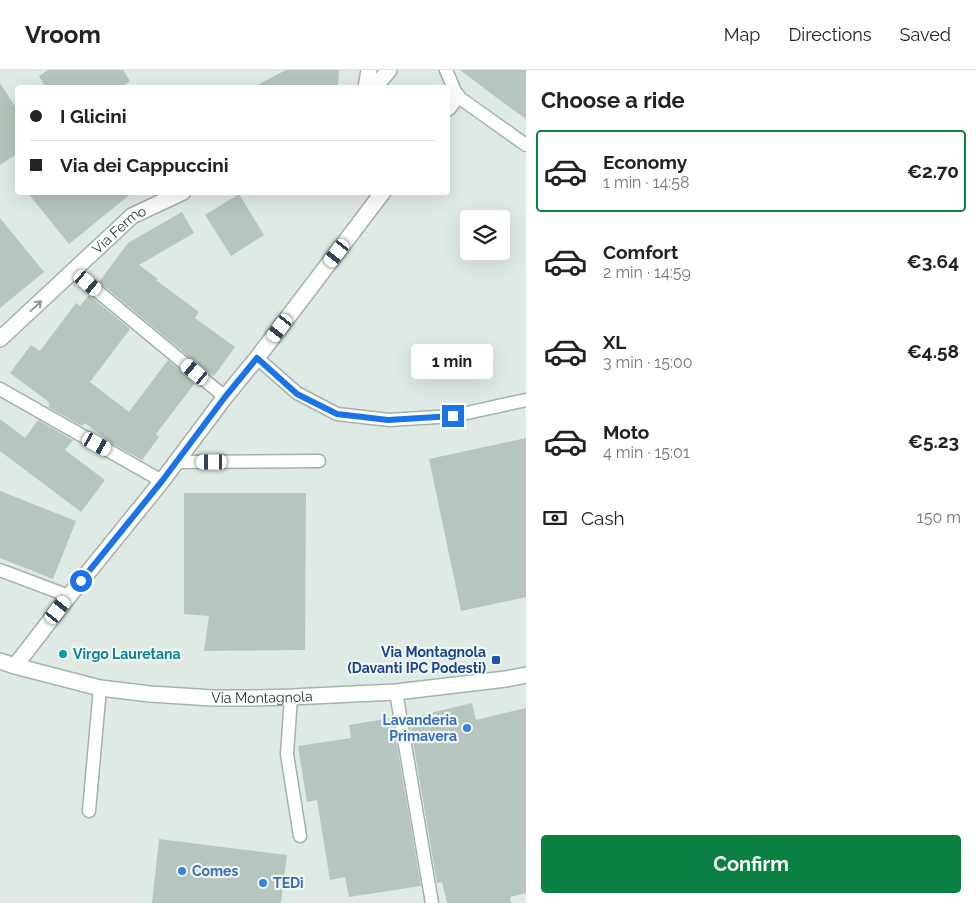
<!DOCTYPE html>
<html lang="en">
<head>
<meta charset="utf-8">
<style>
  body { margin:0; font-family:Raleway,sans-serif; background:#f6f6f6; color:#222; height:100vh; display:flex; flex-direction:column; font-size:19px; white-space:nowrap }
  * { box-sizing:border-box; margin:0 }
  p { font-size:16px; color:#767676 }
  .icon { flex:none; width:28px; height:28px; fill:none; stroke:currentColor; stroke-width:2; stroke-linecap:round; stroke-linejoin:round }
  .map { position:relative; flex:1; overflow:hidden }
  .side { display:flex; flex-direction:column; background:#fff; width:450px }
  .side>* { flex:none }
  .top-card { position:absolute; left:15px; top:15px; width:435px; height:110px; border-radius:5px; box-shadow:0 5px 20px #0002; display:grid; align-content:center; height:110px; padding:0 15px; background:#fff }
  .buttons { position:absolute; left:460px; top:140px; display:grid; gap:10px }
  .buttons a { display:grid; place-items:center; width:50px; height:50px; border-radius:5px; background:#fff; box-shadow:0 5px 20px #0002; font-size:25px }
  .end { position:absolute; width:22px; height:22px; margin:-11px; border:6px solid #1a73e8; background:#fff; box-shadow:0 0 0 2px #fff }
  .from { border-radius:50% }
  .bubble { position:absolute; height:35px; border-radius:5px; background:#fff; box-shadow:0 5px 20px #0002; font-size:16px; font-weight:700; line-height:35px; text-align:center }
  .car { position:absolute; width:15px; height:30px; margin:-15px -8px; border-radius:6px; box-shadow:0 0 4px 1px #0007; background:linear-gradient(#fff 24%,#345 0 40%,#fff 0 76%,#345 0 86%,#fff 0) }
  .top-card b { display:flex; align-items:center; gap:18px; height:48px; font-size:19px }
  .top-card b+b { border-top:1px solid #e0e0e0 }
  .top-card i { width:12px; height:12px; background:#222 }
  ul { padding:0; list-style:none }
  li { display:flex; align-items:center; gap:15px; height:82px; margin:0 10px 8px; padding:0 5px; border:2px solid transparent; border-radius:5px }
  li div { flex:1 }
  li b { display:block; font-size:19px }
  li em { font-style:normal; font-weight:700 }
  li.on { border-color:#0b8043 }
  li>.icon { width:45px; height:45px; stroke-width:1.5 }
  h2 { padding:0 15px; font-size:22px; line-height:60px }
  .pay { display:flex; align-items:center; gap:12px; height:55px; padding:0 15px; font-size:19px }
  .pay p { margin-inline-start:auto }
  .button { display:flex; gap:10px; margin-top:auto; padding:10px 15px }
  .button a { flex:1; height:58px; border-radius:5px; background:#0b8043; color:#fff; font-size:20px; font-weight:700; line-height:58px; text-align:center }
  header { display:flex; align-items:center; gap:30px; box-sizing:border-box; height:70px; padding:0 25px; background:#fff; border-bottom:1px solid #e0e0e0 }
  header strong { font-size:24px }
  nav { display:flex; gap:28px; margin-inline-start:auto; font-size:18px }
  main { display:flex; flex:1; min-height:0 }
  .map>svg:first-child { display:block }
  .building { fill:#b6c5bd }
  .lines { fill:none; stroke-linecap:round; stroke-linejoin:round }
  .lane-casing { stroke:#a3b2aa; stroke-width:15 }
  .street-casing { stroke:#a3b2aa; stroke-width:18 }
  .secondary-casing { stroke:#a0b6ab; stroke-width:18 }
  .lane { stroke:#fff; stroke-width:12 }
  .street { stroke:#fff; stroke-width:15 }
  .secondary { stroke:#fff; stroke-width:15 }
  .oneway { stroke:#909c98 }
  .route { stroke:#1a73e8; stroke-width:6 }
  .culture-dot { fill:#0f9aa8; stroke:#f1f7f3; stroke-width:2 }
  .transit-dot { fill:#1a4fb4; stroke:#f1f7f3; stroke-width:2 }
  .shop-dot { fill:#3f7fe0; stroke:#f1f7f3; stroke-width:2 }
  .labels { text-anchor:middle; stroke-width:4.5; stroke-linejoin:round; paint-order:stroke }
  .street-label { font-size:14px; fill:#223a30; stroke:#f1f7f3 }
  .transit-label { font-size:14px; font-weight:bold; fill:#164399; stroke:#f1f7f3; text-anchor:end }
  .culture-label { font-size:14px; font-weight:bold; fill:#0d838f; stroke:#f1f7f3; text-anchor:start }
  .shop-label { font-size:14px; font-weight:bold; fill:#366cbe; stroke:#f1f7f3; text-anchor:start }
</style>
</head>
<body>
<header>
<strong>Vroom</strong>
<nav><a>Map</a><a>Directions</a><a>Saved</a></nav>
</header>
<main>
<div class="map">
<svg width="526" height="833" viewBox="0 0 526 833">
  <rect width="100%" height="100%" fill="#e0eae4"/>
  <!-- building -->
  <path class="building" d="M48 0H123L130 11 120 18H46L39 6Z
    M286 0H339L338 18H251Z
    M460 0H526V49L505 34Z
    M0 13 18 41V83L0 95Z
    M27 122H133L69 174Z
    M239 124 264 165 231 186 205 145Z
    M182 142 194 163 139 195 158 209 156 210 199 242 195 248 235 277 214 306 205 300 99 212 128 173Z
    M0 148 44 202 0 238Z
    M89 225 130 259 90 312 129 342 168 290 195 313 156 364 159 367 142 390 113 374 85 353 82 356 48 337 50 334 48 333 49 332 10 303 31 275 40 281 76 233 80 236Z
    M0 349 25 368 38 350 73 370 65 380 105 410 81 442 0 381Z
    M526 368V527L461 541 429 389Z
    M0 421 76 451 53 509 0 488Z
    M184 423H306L305 580 204 581 209 546 184 544Z
    M472 633 476 650 526 638V823L510 827 511 833H447L442 812 437 813 409 648Z
    M391 648 392 652H393L421 816 349 827 345 807 330 810 317 730 307 732 298 676 351 668 349 655Z
    M159 769 287 785 281 833H152Z"/>
  <g class="lines">
    <defs>
      <path id="lane" d="M446 0 457 26 526 75
        M73 201 225 327
        M257 288 297 323 337 344 389 350 453 346 526 330
        M0 319 162 411
        M177 392 319 391
        M0 500 69 526
        M396 622 432 833
        M291 627 287 684 300 766
        M89 741 100 618"/>
      <g id="street">
        <path d="M366 18 369 0"/>
        <path d="M374 18 389 0"/>
        <path d="M448 38 457 26"/>
        <path id="s1" d="M0 269 132 146 183 122"/>
        <path d="M15 596 69 526 162 411 225 327 257 288 383 122"/>
      </g>
      <g id="secondary">
        <path id="s2" d="M0 591 15 596 100 618 150 624 213 628H250L291 627 396 622 506 609 526 605"/>
      </g>
    </defs>
    <!-- lane casing -->
    <use href="#lane" class="lane-casing"/>
    <!-- street casing -->
    <use href="#street" class="street-casing"/>
    <!-- secondary casing -->
    <use href="#secondary" class="secondary-casing"/>
    <!-- lane -->
    <use href="#lane" class="lane"/>
    <!-- street -->
    <use href="#street" class="street"/>
    <!-- secondary -->
    <use href="#secondary" class="secondary"/>
  </g>
  <!-- one-way arrows -->
  <defs><path id="oneway-shaft" d="M-6 0H5M1.5-3L5.5 0L1.5 3" fill="none" stroke-width="1.6" stroke-linecap="round" stroke-linejoin="round" transform="scale(1.25)"/></defs>
  <use class="oneway" href="#oneway-shaft" transform="translate(36 236) rotate(-43)"/>
  <g class="lines">
    <!-- route -->
    <path class="route" d="M81 511 162 411 225 327 257 288 297 324 337 344 388 350 453 346"/>
  </g>
  <!-- markers -->
  <circle class="culture-dot" cx="63" cy="584" r="5"/>
  <rect class="transit-dot" x="491" y="585" width="10" height="10" rx="2.5"/>
  <g class="shop-dot">
    <circle cx="467" cy="658" r="5"/>
    <circle cx="182" cy="801" r="5"/>
    <circle cx="263" cy="813" r="5"/>
  </g>
  <g class="labels">
    <!-- street labels -->
    <g class="street-label">
      <text dy="5" stroke="none"><textPath href="#s1" startOffset="162">Via Fermo</textPath></text>
      <text dy="5" stroke="none"><textPath href="#s2" startOffset="266">Via Montagnola</textPath></text>
    </g>
    <!-- transit labels -->
    <g class="transit-label">
      <text x="486" y="587">Via Montagnola<tspan x="486" dy="16">(Davanti IPC Podesti)</tspan></text>
    </g>
    <!-- culture labels -->
    <g class="culture-label">
      <text x="73" y="589">Virgo Lauretana</text>
    </g>
    <!-- shop labels -->
    <g class="shop-label">
      <text x="457" y="655" text-anchor="end">Lavanderia<tspan x="457" dy="16">Primavera</tspan></text>
      <text x="192" y="806">Comes</text>
      <text x="273" y="818">TEDi</text>
    </g>
  </g>
</svg>
<div class="buttons">
<a><svg class="icon" aria-label="layers" viewBox="0 0 24 24"><path d="M12 4l9 5-9 5-9-5zM3 14l9 5 9-5"/></svg></a>
</div>
<i class="end from" style="left:81px;top:511px"></i>
<i class="end" style="left:453px;top:346px"></i>
<div class="bubble" style="left:411px;top:274px;width:82px">1 min</div>
<i class="car" style="left:337px;top:183px;rotate:217deg"></i>
<i class="car" style="left:88px;top:213px;rotate:130deg"></i>
<i class="car" style="left:280px;top:258px;rotate:217deg"></i>
<i class="car" style="left:195px;top:302px;rotate:310deg"></i>
<i class="car" style="left:97px;top:374px;rotate:119deg"></i>
<i class="car" style="left:212px;top:392px;rotate:270deg"></i>
<i class="car" style="left:58px;top:540px;rotate:37deg"></i>
<div class="top-card">
<b><i class="from"></i>I Glicini</b>
<b><i></i>Via dei Cappuccini</b>
</div>
</div>
<section class="side">
<h2>Choose a ride</h2>
<ul>
<li class="on"><svg class="icon" aria-label="car" viewBox="0 0 24 24"><path d="M5 17H2v-5l4-1 3-4h7l3 4 3 1v5h-3M9 17h6M6 11h13"/><circle cx="7" cy="17" r="2"/><circle cx="17" cy="17" r="2"/></svg><div><b>Economy</b><p>1 min · 14:58</p></div><em>€2.70</em></li>
<li><svg class="icon" aria-label="car" viewBox="0 0 24 24"><path d="M5 17H2v-5l4-1 3-4h7l3 4 3 1v5h-3M9 17h6M6 11h13"/><circle cx="7" cy="17" r="2"/><circle cx="17" cy="17" r="2"/></svg><div><b>Comfort</b><p>2 min · 14:59</p></div><em>€3.64</em></li>
<li><svg class="icon" aria-label="car" viewBox="0 0 24 24"><path d="M5 17H2v-5l4-1 3-4h7l3 4 3 1v5h-3M9 17h6M6 11h13"/><circle cx="7" cy="17" r="2"/><circle cx="17" cy="17" r="2"/></svg><div><b>XL</b><p>3 min · 15:00</p></div><em>€4.58</em></li>
<li><svg class="icon" aria-label="car" viewBox="0 0 24 24"><path d="M5 17H2v-5l4-1 3-4h7l3 4 3 1v5h-3M9 17h6M6 11h13"/><circle cx="7" cy="17" r="2"/><circle cx="17" cy="17" r="2"/></svg><div><b>Moto</b><p>4 min · 15:01</p></div><em>€5.23</em></li>
</ul>
<div class="pay"><svg class="icon" aria-label="cash" viewBox="0 0 24 24"><path d="M3 7h18v10H3z"/><circle cx="12" cy="12" r="2"/></svg>Cash<p>150 m</p></div>
<div class="button"><a>Confirm</a></div>
</section>
</main>
</body>
</html>
